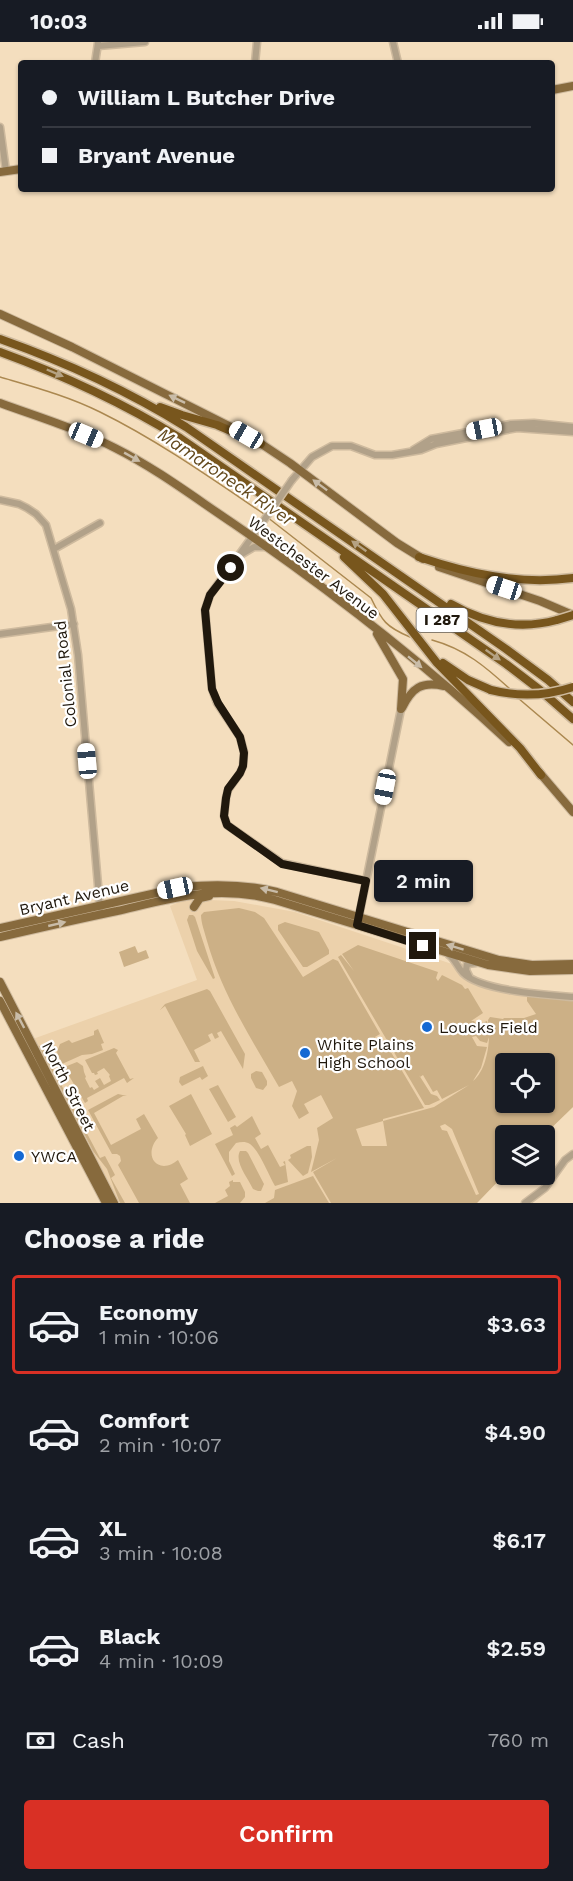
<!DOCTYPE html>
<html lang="en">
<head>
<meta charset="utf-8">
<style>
  body { margin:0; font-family:"Work Sans",sans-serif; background:#242831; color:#f1f3f6; height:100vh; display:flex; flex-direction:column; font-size:22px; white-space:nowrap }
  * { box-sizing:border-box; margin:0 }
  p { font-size:20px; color:#9ea1a6 }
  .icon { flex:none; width:33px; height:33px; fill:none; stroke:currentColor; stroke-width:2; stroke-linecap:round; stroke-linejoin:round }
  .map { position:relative; height:1161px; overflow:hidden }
  .sheet { display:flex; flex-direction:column; background:#171b24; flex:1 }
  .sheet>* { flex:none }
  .guide { position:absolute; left:18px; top:18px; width:537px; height:132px; border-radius:6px; box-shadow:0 2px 4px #0004; display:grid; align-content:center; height:132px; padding:0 24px; background:#171b24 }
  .tools { position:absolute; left:495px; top:1011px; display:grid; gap:12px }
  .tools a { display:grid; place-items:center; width:60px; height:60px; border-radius:6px; background:#171b24; box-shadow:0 2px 4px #0004; font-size:30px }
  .end { position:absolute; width:27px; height:27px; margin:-14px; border:8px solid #20180d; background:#fff; box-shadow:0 0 0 3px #fff }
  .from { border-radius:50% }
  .bubble { position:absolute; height:42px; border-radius:6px; background:#171b24; box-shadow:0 2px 4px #0004; font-size:20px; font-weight:600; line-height:42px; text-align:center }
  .car { position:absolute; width:18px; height:36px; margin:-18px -9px; border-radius:8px; box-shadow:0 0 4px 2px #0007; background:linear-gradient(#fff 24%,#345 0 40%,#fff 0 76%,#345 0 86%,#fff 0) }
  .guide b { display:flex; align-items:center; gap:21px; height:57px; font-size:22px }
  .guide b+b { border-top:2px solid #363941 }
  .guide i { width:15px; height:15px; background:#f1f3f6 }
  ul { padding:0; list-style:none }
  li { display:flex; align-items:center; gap:18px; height:99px; margin:0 12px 9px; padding:0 12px; border:3px solid transparent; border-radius:6px }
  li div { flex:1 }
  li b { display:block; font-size:22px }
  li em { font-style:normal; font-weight:600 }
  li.selected { border-color:#d93025 }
  li>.icon { width:54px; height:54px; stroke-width:1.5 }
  h2 { padding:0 24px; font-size:27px; line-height:72px }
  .pay { display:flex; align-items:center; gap:15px; height:66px; padding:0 24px; font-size:22px }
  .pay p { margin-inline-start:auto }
  .primary-button { display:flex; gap:12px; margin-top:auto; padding:12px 24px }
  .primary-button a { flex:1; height:69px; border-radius:6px; background:#d93025; color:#fff; font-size:24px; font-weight:600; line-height:69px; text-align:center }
  .status { display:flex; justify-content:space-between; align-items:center; height:42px; padding:0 30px; background:#171b24; direction:ltr }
  .status svg { height:16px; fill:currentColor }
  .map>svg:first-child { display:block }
  .built { fill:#ecd1ab; fill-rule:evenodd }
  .green { fill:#ccb086; fill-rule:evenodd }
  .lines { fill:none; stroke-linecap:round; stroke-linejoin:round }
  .stream { stroke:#ab8850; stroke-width:1.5 }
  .minor-casing { stroke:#ceba9e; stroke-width:9 }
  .major-casing { stroke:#ceba9e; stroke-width:10 }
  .highway-casing { stroke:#ceba9e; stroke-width:11 }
  .minor { stroke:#b1a189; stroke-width:6 }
  .major { stroke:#876a3d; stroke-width:8 }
  .highway { stroke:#78561d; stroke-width:8 }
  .minor-bridge-casing { stroke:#ceba9e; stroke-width:9; stroke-linecap:butt }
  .highway-bridge-casing { stroke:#ceba9e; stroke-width:11; stroke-linecap:butt }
  .minor-bridge { stroke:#b1a189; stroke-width:6 }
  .highway-bridge { stroke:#78561d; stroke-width:8 }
  .oneway { fill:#b5a283 }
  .oneway2 { fill:#c9bca8 }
  .route { stroke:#20180d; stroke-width:8 }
  .poi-dot { fill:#1569d3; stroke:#fff; stroke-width:2 }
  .labels { text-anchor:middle; stroke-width:4.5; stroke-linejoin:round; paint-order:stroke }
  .shield { fill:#fff; stroke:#635d56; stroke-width:1.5 }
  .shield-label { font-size:15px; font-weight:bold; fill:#20180d }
  .street-label { font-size:16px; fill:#20180d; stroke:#fff }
  .poi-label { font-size:16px; fill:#20180d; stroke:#fff; text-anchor:start }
  .water-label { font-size:18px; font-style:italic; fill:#644a1e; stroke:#fff }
</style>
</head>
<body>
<div class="status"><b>10:03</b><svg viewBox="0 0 49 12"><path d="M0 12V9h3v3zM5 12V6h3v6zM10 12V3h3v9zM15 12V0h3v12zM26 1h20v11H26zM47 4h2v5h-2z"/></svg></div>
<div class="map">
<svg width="573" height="1161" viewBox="0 0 573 1161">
  <rect width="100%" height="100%" fill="#f4debe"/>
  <!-- built -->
  <path class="built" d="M186 857 234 859 295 870 455 923 474 941 480 944 520 952 565 957 573 1065 544 1093 506 1094 505 1132 477 1161H114L30 998 197 938 170 864ZM506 1022H544V1060H506Z"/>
  <!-- green -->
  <path class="green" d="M239 866 255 870 264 876 303 935 333 917 338 919 380 992 375 995 379 1003 385 1000 424 1066 383 1077V1079L434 1065 469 1043 442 1057 437 1048 433 1050 423 1033 420 1035 419 1033 431 1052 437 1054 440 1058 429 1063H425L338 915 341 913 354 929 342 912 358 903 438 930 436 936 438 939 442 933 462 943 465 947 468 946 483 971 471 979H474L477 983 487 979 489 995 487 1001 480 999 476 994 472 995 477 1004 487 1005 481 1026 473 1039C488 1027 491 996 488 978L490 975 503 977 504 976H524L536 972 527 959V953L573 958V1065L544 1093 506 1094 505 1132 477 1161H331L313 1130 337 1116 311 1130 319 1098 317 1086 333 1076 321 1053 304 1062 309 1071 299 1077 292 1064 297 1049 292 1039 279 1045C252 998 222 952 207 899 205 891 201 881 201 873L204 870ZM506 1022H544V1060H506ZM383 1079 387 1104H362L356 1087ZM445 1082 452 1087 479 1152 476 1153 447 1089 442 1088 440 1084Z
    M189 873H193L195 875 215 936 213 937 197 909 187 878Z
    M285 880 319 890 329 908V912L307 925H303L278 888V883Z
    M135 904 138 911 146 908 149 916 124 925 119 910Z
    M207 947 210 949 245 1012 243 1027 221 989 217 991 219 995 215 997 212 991 208 993 211 999 194 1008 200 1020H195L165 964 160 968 165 962Z
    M98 987 104 1001 101 1002 103 1008 92 1012 82 1013 62 1022 57 1010 60 1002 69 998 72 1001 94 993V989Z
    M39 1004C45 1005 48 1006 50 1012L46 1014 100 1116 105 1114 114 1131 115 1133 111 1136 125 1161H120L107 1127 93 1109Z
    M114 1006 118 1008 116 1011 130 1037 134 1036 127 1041 124 1036 87 1056 88 1059 85 1061 65 1027 67 1024 77 1020 83 1024 84 1030 86 1035 85 1036 90 1046 92 1045 94 1048 99 1045 95 1039 100 1036 104 1043 111 1039 109 1034 110 1033 104 1026 97 1030 98 1032 95 1033 94 1031H92L85 1018Z
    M203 1024 208 1034 202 1038 200 1035 182 1044 179 1040 180 1035Z
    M256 1029 262 1030 267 1039V1043L263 1048 256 1046 251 1036V1032Z
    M218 1043 236 1075 228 1080 209 1047Z
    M118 1052 127 1054H123L94 1071 111 1103 141 1087 136 1077 144 1072 158 1096C149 1105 148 1122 164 1124 169 1124 174 1121 178 1118L188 1137 180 1142 190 1161H139L118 1123 121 1119 120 1114 117 1112H112L88 1068Z
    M191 1052 212 1092 190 1104 185 1093 186 1092 169 1064Z
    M252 1074 261 1092 255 1096 261 1107 268 1103 280 1125 285 1123 283 1120 285 1119 288 1140 275 1144C269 1134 259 1108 250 1102 245 1099 241 1100 236 1101L229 1110V1119L235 1132 232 1134 215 1102 233 1093 230 1086 235 1083 237 1085Z
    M307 1104H311L312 1115 308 1131 303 1134 288 1118 291 1116 290 1113Z
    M240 1109H246L248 1111 264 1142 261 1149H258L253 1147C248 1136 234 1120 240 1109Z
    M313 1134 329 1161H265L274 1156 275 1148Z
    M233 1138V1140H240L245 1150V1155L240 1161H215L228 1154 225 1148 230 1144 229 1140Z"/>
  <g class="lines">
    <!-- stream -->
    <path class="stream" d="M0 335C34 345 68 354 100 370 157 398 211 436 264 472
      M267 475 371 556C382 579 386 585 410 595
      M432 598C465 607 486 625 511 648
      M518 656 573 703"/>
    <defs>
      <path id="minor" d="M393 0 398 21
        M98 4 145 0
        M95 21 98 1
        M255 21 257 0
        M0 85 6 129
        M413 408 431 397 511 382 534 381 573 385
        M292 438 312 415 332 404H351L375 413H392L421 408 436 402 517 386 573 390
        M0 458 19 462 27 466 36 472 46 483 71 567 78 613 100 866
        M260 484 210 553 205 568 212 647 217 661 240 695 244 710 243 724 240 731 228 748 226 756 224 774 227 783 282 821 366 839
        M54 507 100 481
        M242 512 254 505H266
        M0 592 74 582
        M358 879 401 667
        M449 913C456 918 457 925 463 931 481 949 547 953 573 955
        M469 934 466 928 467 922 476 921
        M525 1161 545 1146 565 1118 573 1112"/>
      <path id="major" d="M552 48 573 44
        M0 130 21 127
        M0 272 72 305 239 389
        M0 361C38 375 78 387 115 406 157 427 195 456 234 482 330 548 424 621 509 700
        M257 399 290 421 397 501 423 517
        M439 525 540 559 573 573
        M377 592 403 637 401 667
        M402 666C412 646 421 639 444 644
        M539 730 573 770
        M194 865 200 856 209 854
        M0 886 183 845C215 842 245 842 277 850L499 918 532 923 573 922
        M0 895C39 886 78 877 117 869 173 856 216 842 275 858L488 923 530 929 573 928
        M0 940 114 1161
        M0 959 106 1161"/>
      <path id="highway" d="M0 297C65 320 128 349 186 385L506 607 548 638 573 660
        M0 310C63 333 123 361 180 396L506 622 540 648 573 677
        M160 365 182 373 217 383 261 402
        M344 515 383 552 437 621 520 706 541 733
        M419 515C469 532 520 543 573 536
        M451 562C484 581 520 588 557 578
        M443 621 468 638 491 648"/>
    </defs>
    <!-- minor casing -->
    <use href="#minor" class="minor-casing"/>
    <!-- major casing -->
    <use href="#major" class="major-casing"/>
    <!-- highway casing -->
    <use href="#highway" class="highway-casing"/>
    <!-- minor -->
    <use href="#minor" class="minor"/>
    <!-- major -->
    <use href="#major" class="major"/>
    <!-- highway -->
    <use href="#highway" class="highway"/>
    <defs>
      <path id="minor-bridge" d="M260 484 292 438"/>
      <path id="highway-bridge" d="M557 578 573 573
        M491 648C519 655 546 654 573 645"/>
    </defs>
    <!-- minor-bridge casing -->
    <use href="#minor-bridge" class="minor-bridge-casing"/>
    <!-- highway-bridge casing -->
    <use href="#highway-bridge" class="highway-bridge-casing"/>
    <!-- minor-bridge -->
    <use href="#minor-bridge" class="minor-bridge"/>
    <!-- highway-bridge -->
    <use href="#highway-bridge" class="highway-bridge"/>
  </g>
  <!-- one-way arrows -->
  <defs><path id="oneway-solid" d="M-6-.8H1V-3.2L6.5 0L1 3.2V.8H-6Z" transform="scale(1.5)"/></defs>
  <g class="oneway">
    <use href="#oneway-solid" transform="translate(55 331) rotate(23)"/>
    <use href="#oneway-solid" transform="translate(359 504) rotate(-145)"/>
    <use href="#oneway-solid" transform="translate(493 613) rotate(35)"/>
  </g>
  <g class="oneway2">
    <use href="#oneway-solid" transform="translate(177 357) rotate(-154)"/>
    <use href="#oneway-solid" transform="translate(132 415) rotate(29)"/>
    <use href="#oneway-solid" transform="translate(320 443) rotate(-143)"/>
    <use href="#oneway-solid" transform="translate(415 620) rotate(39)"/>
    <use href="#oneway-solid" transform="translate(269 848) rotate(-166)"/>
    <use href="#oneway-solid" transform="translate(57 882) rotate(-13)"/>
    <use href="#oneway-solid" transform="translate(455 905) rotate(-163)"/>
    <use href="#oneway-solid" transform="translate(20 978) rotate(-118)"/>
  </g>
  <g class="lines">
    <!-- route -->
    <path class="route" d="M231 526 210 553 205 568 212 647 218 661 240 695 244 711 243 724 240 731 228 747 226 756 224 774 227 783 282 822 366 839 357 883 423 904"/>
  </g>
  <!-- markers -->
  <g class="poi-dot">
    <circle cx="427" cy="985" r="6"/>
    <circle cx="305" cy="1011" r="6"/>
    <circle cx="19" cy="1114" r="6"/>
  </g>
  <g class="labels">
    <!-- shield labels -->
    <rect class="shield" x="416.5" y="566" width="51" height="24" rx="4.5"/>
    <g class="shield-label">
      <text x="442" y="583">I 287</text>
    </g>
    <!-- street labels -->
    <g class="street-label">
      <text transform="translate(314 525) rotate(37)" y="6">Westchester Avenue</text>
      <text transform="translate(65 632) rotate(-96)" y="6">Colonial Road</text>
      <text transform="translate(74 855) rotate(-13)" y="6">Bryant Avenue</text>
      <text transform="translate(69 1044) rotate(63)" y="6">North Street</text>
    </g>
    <!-- poi labels -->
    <g class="poi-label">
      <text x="439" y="991">Loucks Field</text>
      <text x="317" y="1008">White Plains<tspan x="317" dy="18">High School</tspan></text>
      <text x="31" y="1120">YWCA</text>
    </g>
    <!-- water labels -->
    <g class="water-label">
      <text transform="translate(226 435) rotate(34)" y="6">Mamaroneck River</text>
    </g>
  </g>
</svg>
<div class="tools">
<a><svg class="icon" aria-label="locate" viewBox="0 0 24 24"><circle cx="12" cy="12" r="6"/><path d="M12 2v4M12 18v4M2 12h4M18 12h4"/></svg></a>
<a><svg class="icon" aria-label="layers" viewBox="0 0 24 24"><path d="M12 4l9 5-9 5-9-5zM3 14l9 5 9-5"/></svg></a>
</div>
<i class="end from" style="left:231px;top:526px"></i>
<i class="end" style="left:423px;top:904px"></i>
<div class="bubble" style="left:374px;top:818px;width:99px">2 min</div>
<i class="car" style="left:484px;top:387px;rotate:259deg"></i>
<i class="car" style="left:86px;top:393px;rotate:113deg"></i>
<i class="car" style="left:246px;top:393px;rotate:300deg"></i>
<i class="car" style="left:504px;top:546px;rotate:288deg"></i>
<i class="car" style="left:87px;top:719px;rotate:355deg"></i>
<i class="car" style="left:385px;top:745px;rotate:191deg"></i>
<i class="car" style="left:175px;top:846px;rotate:258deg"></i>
<div class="guide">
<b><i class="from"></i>William L Butcher Drive</b>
<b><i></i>Bryant Avenue</b>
</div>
</div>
<section class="sheet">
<h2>Choose a ride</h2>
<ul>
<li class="selected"><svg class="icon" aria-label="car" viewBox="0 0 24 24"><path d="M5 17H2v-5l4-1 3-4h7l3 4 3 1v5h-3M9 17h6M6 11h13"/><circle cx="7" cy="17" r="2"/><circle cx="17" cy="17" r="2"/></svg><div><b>Economy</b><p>1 min · 10:06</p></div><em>$3.63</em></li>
<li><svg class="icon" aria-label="car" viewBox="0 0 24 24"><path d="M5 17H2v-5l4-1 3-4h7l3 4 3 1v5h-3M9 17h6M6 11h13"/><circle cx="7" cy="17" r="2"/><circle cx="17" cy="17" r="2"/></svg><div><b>Comfort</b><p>2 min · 10:07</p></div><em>$4.90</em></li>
<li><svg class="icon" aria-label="car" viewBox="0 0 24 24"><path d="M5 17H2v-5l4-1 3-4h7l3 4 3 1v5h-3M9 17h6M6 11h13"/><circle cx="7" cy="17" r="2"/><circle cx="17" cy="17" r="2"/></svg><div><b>XL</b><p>3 min · 10:08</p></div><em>$6.17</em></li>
<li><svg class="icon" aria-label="car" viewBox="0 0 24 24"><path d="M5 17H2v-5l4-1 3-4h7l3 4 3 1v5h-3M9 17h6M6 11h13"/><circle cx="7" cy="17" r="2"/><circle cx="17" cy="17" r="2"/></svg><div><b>Black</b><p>4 min · 10:09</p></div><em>$2.59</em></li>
</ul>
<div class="pay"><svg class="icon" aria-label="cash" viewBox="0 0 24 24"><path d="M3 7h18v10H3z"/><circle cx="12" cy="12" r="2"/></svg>Cash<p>760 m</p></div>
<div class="primary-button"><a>Confirm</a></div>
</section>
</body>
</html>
